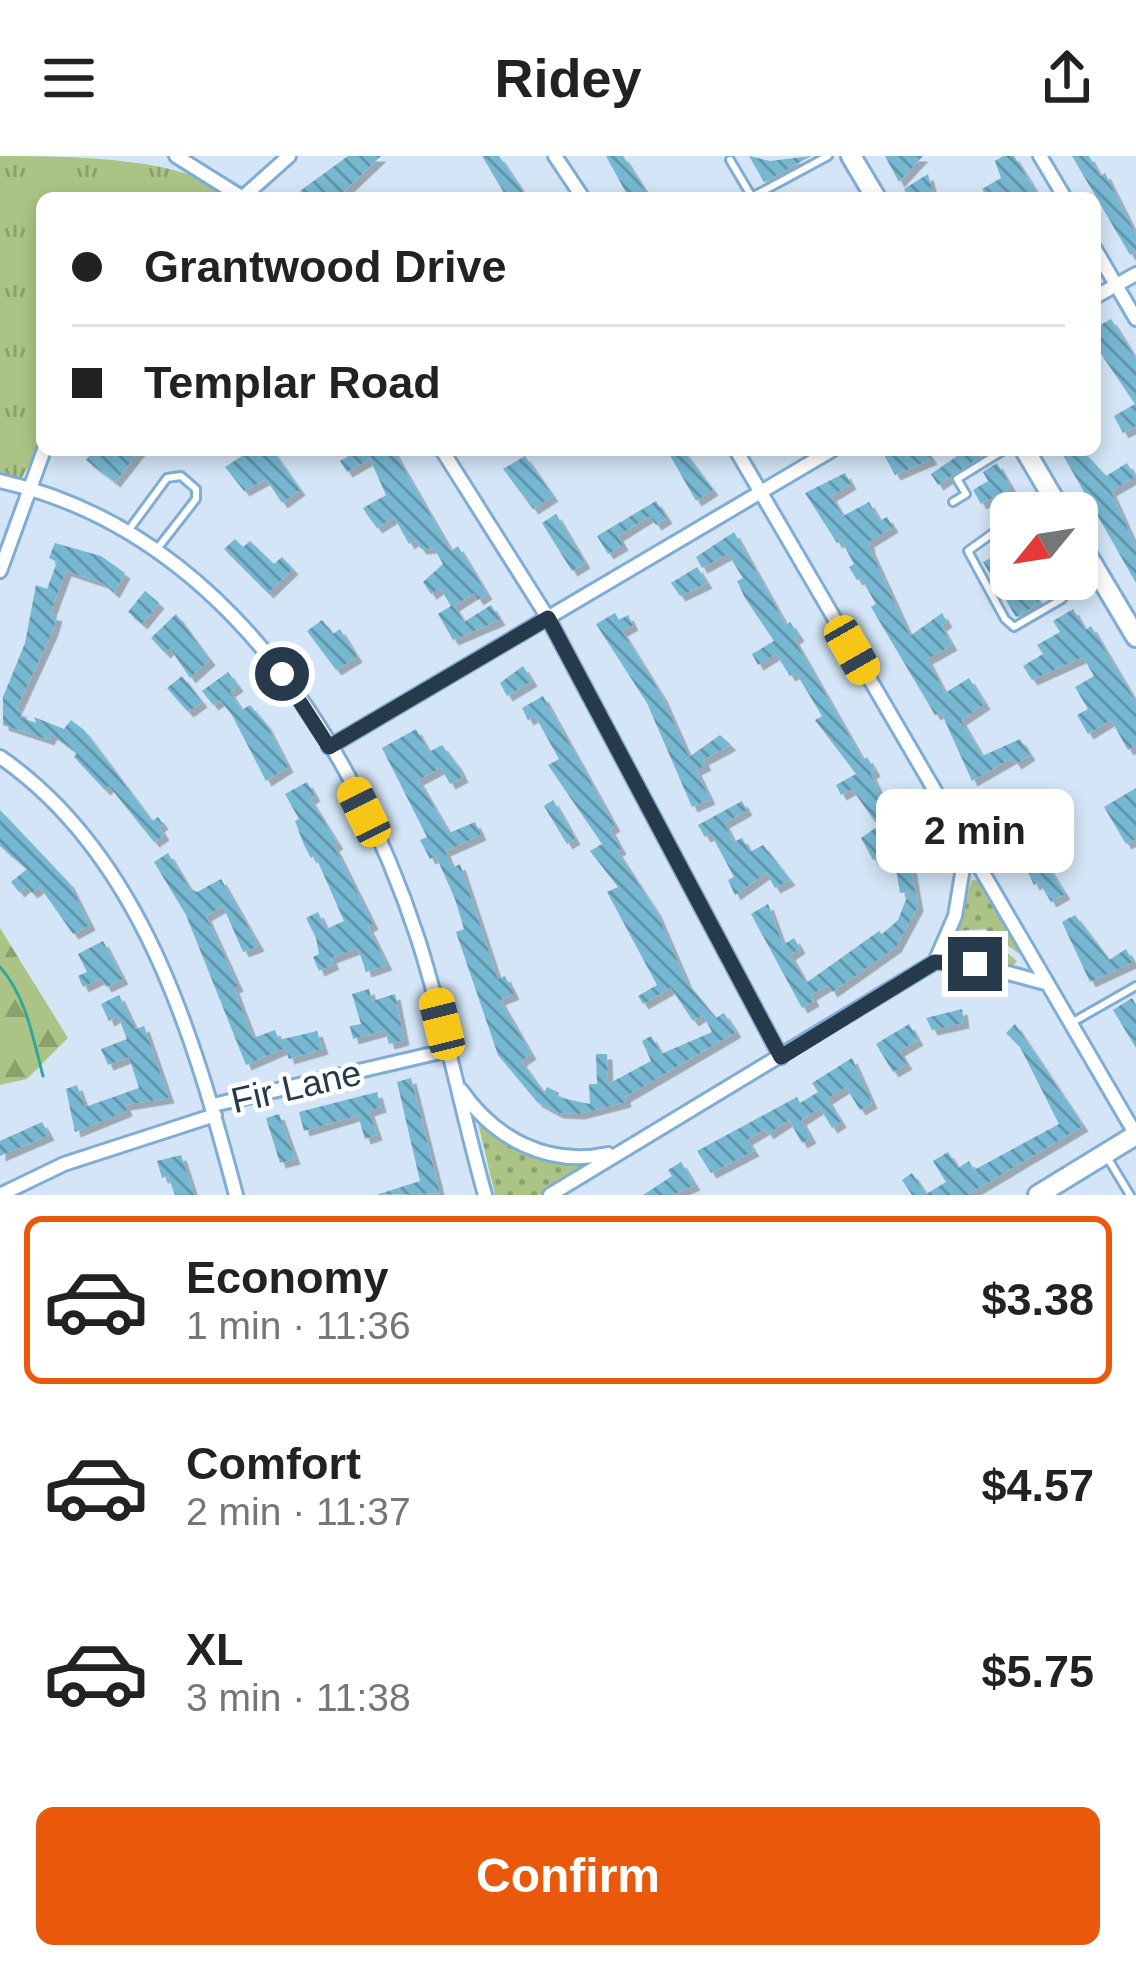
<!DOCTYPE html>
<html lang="en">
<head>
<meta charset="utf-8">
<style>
  body { margin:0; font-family:Arial,sans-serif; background:#f2f2f2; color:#222; height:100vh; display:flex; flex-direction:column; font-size:45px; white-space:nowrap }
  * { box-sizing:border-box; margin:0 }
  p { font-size:39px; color:#767676 }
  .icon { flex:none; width:66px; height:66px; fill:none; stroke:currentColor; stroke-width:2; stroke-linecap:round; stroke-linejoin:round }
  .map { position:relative; height:1039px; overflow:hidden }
  .details { display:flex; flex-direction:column; background:#fff; flex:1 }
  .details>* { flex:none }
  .top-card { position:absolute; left:36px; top:36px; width:1065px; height:264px; border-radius:18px; box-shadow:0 6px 18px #0003; display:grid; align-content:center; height:264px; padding:0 36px; background:#fff }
  .needle { width:78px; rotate:240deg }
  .fabs { position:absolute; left:990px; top:336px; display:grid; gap:24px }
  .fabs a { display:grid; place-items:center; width:108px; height:108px; border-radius:18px; background:#fff; box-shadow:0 6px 18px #0003; font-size:60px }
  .end { position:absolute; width:54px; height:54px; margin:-27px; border:15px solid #273a4b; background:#fff; box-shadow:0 0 0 6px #fff }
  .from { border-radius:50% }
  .bubble { position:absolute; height:84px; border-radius:18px; background:#fff; box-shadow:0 6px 18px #0003; font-size:39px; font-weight:800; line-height:84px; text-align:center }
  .car { position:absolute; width:36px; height:72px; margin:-36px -18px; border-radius:15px; box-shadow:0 0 9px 3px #0007; background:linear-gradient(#f5c518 24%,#345 0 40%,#f5c518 0 76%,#345 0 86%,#f5c518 0) }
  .top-card b { display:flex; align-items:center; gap:42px; height:114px; font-size:45px }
  .top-card b+b { border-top:3px solid #e0e0e0 }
  .top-card i { width:30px; height:30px; background:#222 }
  ul { padding:21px 0 0; list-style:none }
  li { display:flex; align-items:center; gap:36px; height:168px; margin:0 24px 18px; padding:0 12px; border:6px solid transparent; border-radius:18px }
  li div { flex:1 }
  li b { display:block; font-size:45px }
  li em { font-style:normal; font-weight:800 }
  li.active { border-color:#ea580c }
  li>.icon { width:108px; height:108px; stroke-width:1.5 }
  .action { display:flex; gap:24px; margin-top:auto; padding:24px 36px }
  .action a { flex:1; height:138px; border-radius:18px; background:#ea580c; color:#fff; font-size:48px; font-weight:800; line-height:138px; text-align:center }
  header { display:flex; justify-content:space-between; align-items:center; height:156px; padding:0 36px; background:#fff; font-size:54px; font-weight:800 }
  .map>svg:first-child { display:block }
  .grass { fill:url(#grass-dots) }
  .forest { fill:url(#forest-firs) }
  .park { fill:url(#park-tufts) }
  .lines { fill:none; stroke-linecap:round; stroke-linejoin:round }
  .stream { stroke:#32a69b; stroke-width:3 }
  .building { fill:url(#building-back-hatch); filter:url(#shadow) }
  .lane-casing { stroke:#7fadd5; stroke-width:12 }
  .street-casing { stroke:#7fadd5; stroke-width:18 }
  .secondary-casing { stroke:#7fadd5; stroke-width:24 }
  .lane { stroke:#fff; stroke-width:6 }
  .street { stroke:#fff; stroke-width:12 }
  .secondary { stroke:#fff; stroke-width:18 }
  .route { stroke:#273a4b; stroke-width:15 }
  .labels { text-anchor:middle; stroke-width:9; stroke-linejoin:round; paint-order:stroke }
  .street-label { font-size:36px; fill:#273a4b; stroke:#fff }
</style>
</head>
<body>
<header><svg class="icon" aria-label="menu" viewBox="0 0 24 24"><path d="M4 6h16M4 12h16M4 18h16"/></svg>Ridey<svg class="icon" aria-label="share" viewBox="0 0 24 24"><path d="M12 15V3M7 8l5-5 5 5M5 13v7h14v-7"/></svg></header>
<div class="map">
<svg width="1136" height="1039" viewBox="0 0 1136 1039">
  <defs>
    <pattern id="grass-dots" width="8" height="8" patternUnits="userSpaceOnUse" patternTransform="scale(3)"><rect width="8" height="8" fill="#abc485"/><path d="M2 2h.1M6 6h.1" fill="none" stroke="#8ba06f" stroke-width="1.8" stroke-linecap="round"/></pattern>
    <pattern id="forest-firs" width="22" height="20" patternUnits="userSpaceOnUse" patternTransform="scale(3)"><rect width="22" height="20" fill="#abc485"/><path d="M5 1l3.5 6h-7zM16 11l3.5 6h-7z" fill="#8ba06f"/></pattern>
    <pattern id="park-tufts" width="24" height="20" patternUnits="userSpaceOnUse" patternTransform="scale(3)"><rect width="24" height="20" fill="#abc485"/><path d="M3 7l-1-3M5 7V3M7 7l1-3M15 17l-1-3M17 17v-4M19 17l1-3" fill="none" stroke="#8ba06f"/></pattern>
    <pattern id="building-back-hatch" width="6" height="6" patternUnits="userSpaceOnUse" patternTransform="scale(3)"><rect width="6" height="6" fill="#76b7d1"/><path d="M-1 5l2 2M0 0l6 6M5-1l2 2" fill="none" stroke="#6196ac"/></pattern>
    <filter id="shadow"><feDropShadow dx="5.5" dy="5.5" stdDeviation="0" flood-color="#0004"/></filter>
  </defs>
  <rect width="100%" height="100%" fill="#d3e5f6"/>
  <!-- grass -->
  <path class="grass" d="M972 724 979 725 1022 800 985 773 955 775Z
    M954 778 986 779 1017 805 1012 811 943 802Z
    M477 962 580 1007 582 1013 539 1039H495Z"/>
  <!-- forest -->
  <path class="forest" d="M0 772 68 882 27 923 0 929Z"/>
  <!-- park -->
  <path class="park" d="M0 0C61 0 191 0 227 41L42 42V288L21 323 0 319Z"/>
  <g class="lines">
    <!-- stream -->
    <path class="stream" d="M0 811C26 840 33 882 43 920"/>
  </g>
  <!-- building -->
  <path class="building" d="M348 0H381L337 42H306L300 35Z
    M482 0H499L527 42H507Z
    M606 0H623L650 42H629Z
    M749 0 770 5 811 0 764 26Z
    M885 0H923L899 26Z
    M1003 0H1014L1040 42H987L982 33 1001 22 995 5Z
    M1072 0H1089L1100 20 1105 17 1136 79V95L1130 99Z
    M928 18 934 42H909L904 33Z
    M1111 163 1136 203V270L1123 277 1114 260 1135 248 1095 189V172Z
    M94 294H140L115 326 86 304Z
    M251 294H272L300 334 282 347 266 323 244 335 225 311Z
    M359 294H393L451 395 458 390 487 438 478 444 474 437 454 450 464 466 491 449 500 464 453 484 438 458 451 450 440 432 431 438 423 426 443 408 434 392 421 393 415 384 409 388 394 361 377 372 368 360 363 352 386 339 370 303 347 316 340 305Z
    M667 294H683L713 334 696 345Z
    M894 294H926L932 303 895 319 884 299Z
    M966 294 987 296 938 329 931 318Z
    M1060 294H1082L1106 320 1127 307 1135 321 1111 335 1136 391V427Z
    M525 300 553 340 533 353 503 313Z
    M997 307 1011 331 981 348 973 334 988 325 983 316Z
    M845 317 851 328 831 340 843 360 869 346 880 365 887 361 893 371 869 386 870 393 910 480 942 457 947 466 941 470 952 489 927 503 945 537 969 522 985 548 961 564 982 600 1020 583 1030 599 1016 608 1012 602 972 625 941 556 935 559 871 451 876 448 861 422 857 424 849 411 854 408 841 384 837 387 805 337Z
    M656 345 667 362 656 369 650 360 640 366 618 380 623 389 608 398 597 380Z
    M556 358 585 407 572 415 542 367Z
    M734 376 786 469 790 466 799 480 794 483 863 604 867 601 875 615 871 618 880 637 896 664 903 660 921 693 909 698 918 750 896 791 832 836 828 829 811 839 814 845 802 852 751 758 768 748 783 789 794 782 800 792 790 799 806 827 879 775 882 778 898 764 909 736 900 737 893 695 873 704 861 682 878 670 852 633 841 639 836 629 856 618 815 564 822 560 796 517 790 520 776 498 758 509 752 498 774 485 745 442 737 425 743 422 728 398 702 412 696 401Z
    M235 383 243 391 250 385 274 408 282 401 293 413 268 437 224 393Z
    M55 387 101 400 125 417 114 437 103 427 66 415 50 458 57 460 53 474 16 554 22 556 20 561 36 567 34 561 64 573 71 564 84 574 152 665 158 661 163 668 159 671 164 679 154 686 109 630 105 634 74 601 77 597 52 578 49 584 3 569V541L25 487 36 429 47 433 57 406 49 402Z
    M1008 393 1011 423H1025L1040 447 1016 461 983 406Z
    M697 411 707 427 680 440 671 427Z
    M145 435 159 447 142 468 128 456Z
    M1073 453 1085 474 1091 470 1136 546V589L1128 594 1111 564 1088 578 1077 559 1088 553 1075 531 1094 520 1083 501 1032 524 1023 510 1043 498 1037 489 1060 476 1053 465Z
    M615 457 619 464 628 459 633 469 622 475 662 540 689 601 720 579 731 589 703 604 706 609 696 614 710 643 692 651 647 547 596 468Z
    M176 458 210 504 190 522 170 492 165 497 151 482Z
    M322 464 333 478 340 473 357 501 336 514 307 475Z
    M523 510 532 525 507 540 500 527Z
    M228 516 238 530 230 536 242 554 250 549 266 568 288 611 266 625 232 559 220 544 213 549 202 535Z
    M182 520 202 546 188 556 167 532Z
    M543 540 615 670 610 673 621 693 617 695 656 755 687 827 716 862 724 857 736 876 625 941 626 946 579 958 558 957 537 946 498 899 456 776 464 773 455 743 436 700 430 703 420 684 427 681 382 592 416 573 429 596 442 589 457 609 463 621 450 628 441 612 418 624 449 677 475 666 481 679 445 695 452 712 460 708 498 823 505 820 514 838 500 844 531 898 521 905 544 937 547 931 559 937 557 941 590 948 589 928H597L596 898H607L608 928 651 905 642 885 651 880 661 898 712 876 703 859 693 865 671 832 643 848 638 840 657 829 607 736 618 731 590 695 602 688 548 609 559 603 535 560 528 564 522 552Z
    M307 626 315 640 310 643 338 688 334 690 373 768 368 771 387 809 366 816 358 792 331 802 334 808 319 815 313 801 319 798 316 782 306 762 318 756 326 773 344 765 315 699 311 702 304 689 295 665 299 663 285 638Z
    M1136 632V683L1126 688 1104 651Z
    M553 644 575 683 567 688 544 650Z
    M742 645 747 654 724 667 734 686 742 682 750 696 763 689 790 724 775 732 766 717 735 739 728 724 734 721 711 678 705 681 698 669Z
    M1008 648 1065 738 1051 746 1039 726 1034 729 1005 669 1000 671 992 657Z
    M0 654 69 727 90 769 73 778 40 731 32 737 26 730 19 736 11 726 27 713 0 690Z
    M168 697 190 733 197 736 221 723 259 790 243 796 223 750 206 760 238 830 234 832 253 882 275 874 279 884 317 875 323 893 289 903 285 892 246 909 186 759 154 706Z
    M1075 759 1109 804 1126 793 1133 806 1090 826 1062 766Z
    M103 785 123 823 106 831 101 822 83 831 78 820 87 816 78 798Z
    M369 833 372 845 395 838 404 884 389 888 385 874 353 883 350 870 361 868 352 838Z
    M119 839 135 873 144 870 169 942 125 949 127 955 75 976 66 933 77 929 85 951 139 932 129 901 108 909 101 893 127 883 118 860 109 865 101 848Z
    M1132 842 1136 849V892L1113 854Z
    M962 853 964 867 932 874 926 862Z
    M909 868 918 884 899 895 907 908 893 916 876 888Z
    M1015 868 1083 970 967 1039H912L902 1024 912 1017 926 1038 946 1026 933 1005 948 996 958 1012 969 1005 974 1014 1059 968 1020 891 1006 877Z
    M852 902 872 947 860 954 846 931 827 943 841 966 832 972 820 952 801 964 811 982 802 987 789 964 768 978 765 973 747 984 754 995 711 1017 697 995 797 941 800 947 818 936 812 927Z
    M411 922 440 1037 376 1039 420 1025 397 926Z
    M377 936 381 951 369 955 377 979 365 983 358 959 304 975 299 956Z
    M279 958 295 1003 280 1007 266 962Z
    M42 966 49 979 0 1000V985Z
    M181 999 186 1014 194 1039H175L168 1020 162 1022 157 1005Z
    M681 1006 695 1029 671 1039H643L672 1020 668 1014Z"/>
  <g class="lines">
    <defs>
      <path id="lane" d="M730 4 752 41 828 0
        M953 346 966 338 957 323 1004 294
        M1037 357 1053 348
        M1011 364 968 395 1005 463 1014 471 1062 443 1065 438 1058 423
        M128 375 167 322 181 320 196 333V343L157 393
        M1073 866 1136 830
        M1107 1001 1130 1039"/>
      <path id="street" d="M176 0 243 42
        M555 0 583 42
        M1040 0 1065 42
        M242 42 289 0
        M1095 93 1136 163
        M1095 141 1136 118
        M442 294 548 462 781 901
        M736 294 1136 979
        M0 325C218 374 352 582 418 783 445 867 461 954 485 1039
        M0 415 44 294
        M329 591 832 294
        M0 601C142 699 194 881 236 1039
        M935 806 955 760 966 694
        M461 934C495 983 548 1011 608 998
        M213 949 449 894
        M0 1039 64 1008 215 959
        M550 1039 935 806 975 808 1045 827"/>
      <path id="secondary" d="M851 0 876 42
        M1025 294 1062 357
        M1077 382 1136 481
        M1038 1039 1136 979"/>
    </defs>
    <!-- lane casing -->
    <use href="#lane" class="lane-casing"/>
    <!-- street casing -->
    <use href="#street" class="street-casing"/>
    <!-- secondary casing -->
    <use href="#secondary" class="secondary-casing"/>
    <!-- lane -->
    <use href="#lane" class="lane"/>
    <!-- street -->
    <use href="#street" class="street"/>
    <!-- secondary -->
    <use href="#secondary" class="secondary"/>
  </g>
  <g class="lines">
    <!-- route -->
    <path class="route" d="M282 518 329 591 548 462 781 901 935 806 975 808"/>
  </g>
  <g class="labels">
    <!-- street labels -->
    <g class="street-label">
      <text transform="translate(296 930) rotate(-13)" y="13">Fir Lane</text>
    </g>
  </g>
</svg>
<div class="fabs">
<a><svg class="needle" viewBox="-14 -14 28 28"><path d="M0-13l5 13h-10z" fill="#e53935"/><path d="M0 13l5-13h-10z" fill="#767676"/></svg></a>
</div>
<i class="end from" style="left:282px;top:518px"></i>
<i class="end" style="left:975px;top:808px"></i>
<div class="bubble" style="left:876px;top:633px;width:198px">2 min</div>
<i class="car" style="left:852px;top:494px;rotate:150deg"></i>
<i class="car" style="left:364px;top:656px;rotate:334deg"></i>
<i class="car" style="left:442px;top:868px;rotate:346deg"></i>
<div class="top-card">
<b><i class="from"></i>Grantwood Drive</b>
<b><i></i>Templar Road</b>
</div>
</div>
<section class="details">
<ul>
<li class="active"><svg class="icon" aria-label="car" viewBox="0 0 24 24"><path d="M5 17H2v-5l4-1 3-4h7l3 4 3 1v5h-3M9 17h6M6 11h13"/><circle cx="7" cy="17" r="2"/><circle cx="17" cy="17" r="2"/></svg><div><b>Economy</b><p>1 min · 11:36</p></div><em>$3.38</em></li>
<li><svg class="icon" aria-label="car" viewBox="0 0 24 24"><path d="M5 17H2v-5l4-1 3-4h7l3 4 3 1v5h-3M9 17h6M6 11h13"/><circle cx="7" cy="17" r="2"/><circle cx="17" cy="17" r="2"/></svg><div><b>Comfort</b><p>2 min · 11:37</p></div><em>$4.57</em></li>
<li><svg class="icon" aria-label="car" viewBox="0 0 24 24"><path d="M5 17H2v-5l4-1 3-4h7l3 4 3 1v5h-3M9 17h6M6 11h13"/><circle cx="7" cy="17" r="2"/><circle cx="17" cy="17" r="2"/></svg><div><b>XL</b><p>3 min · 11:38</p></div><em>$5.75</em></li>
</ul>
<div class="action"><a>Confirm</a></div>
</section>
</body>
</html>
